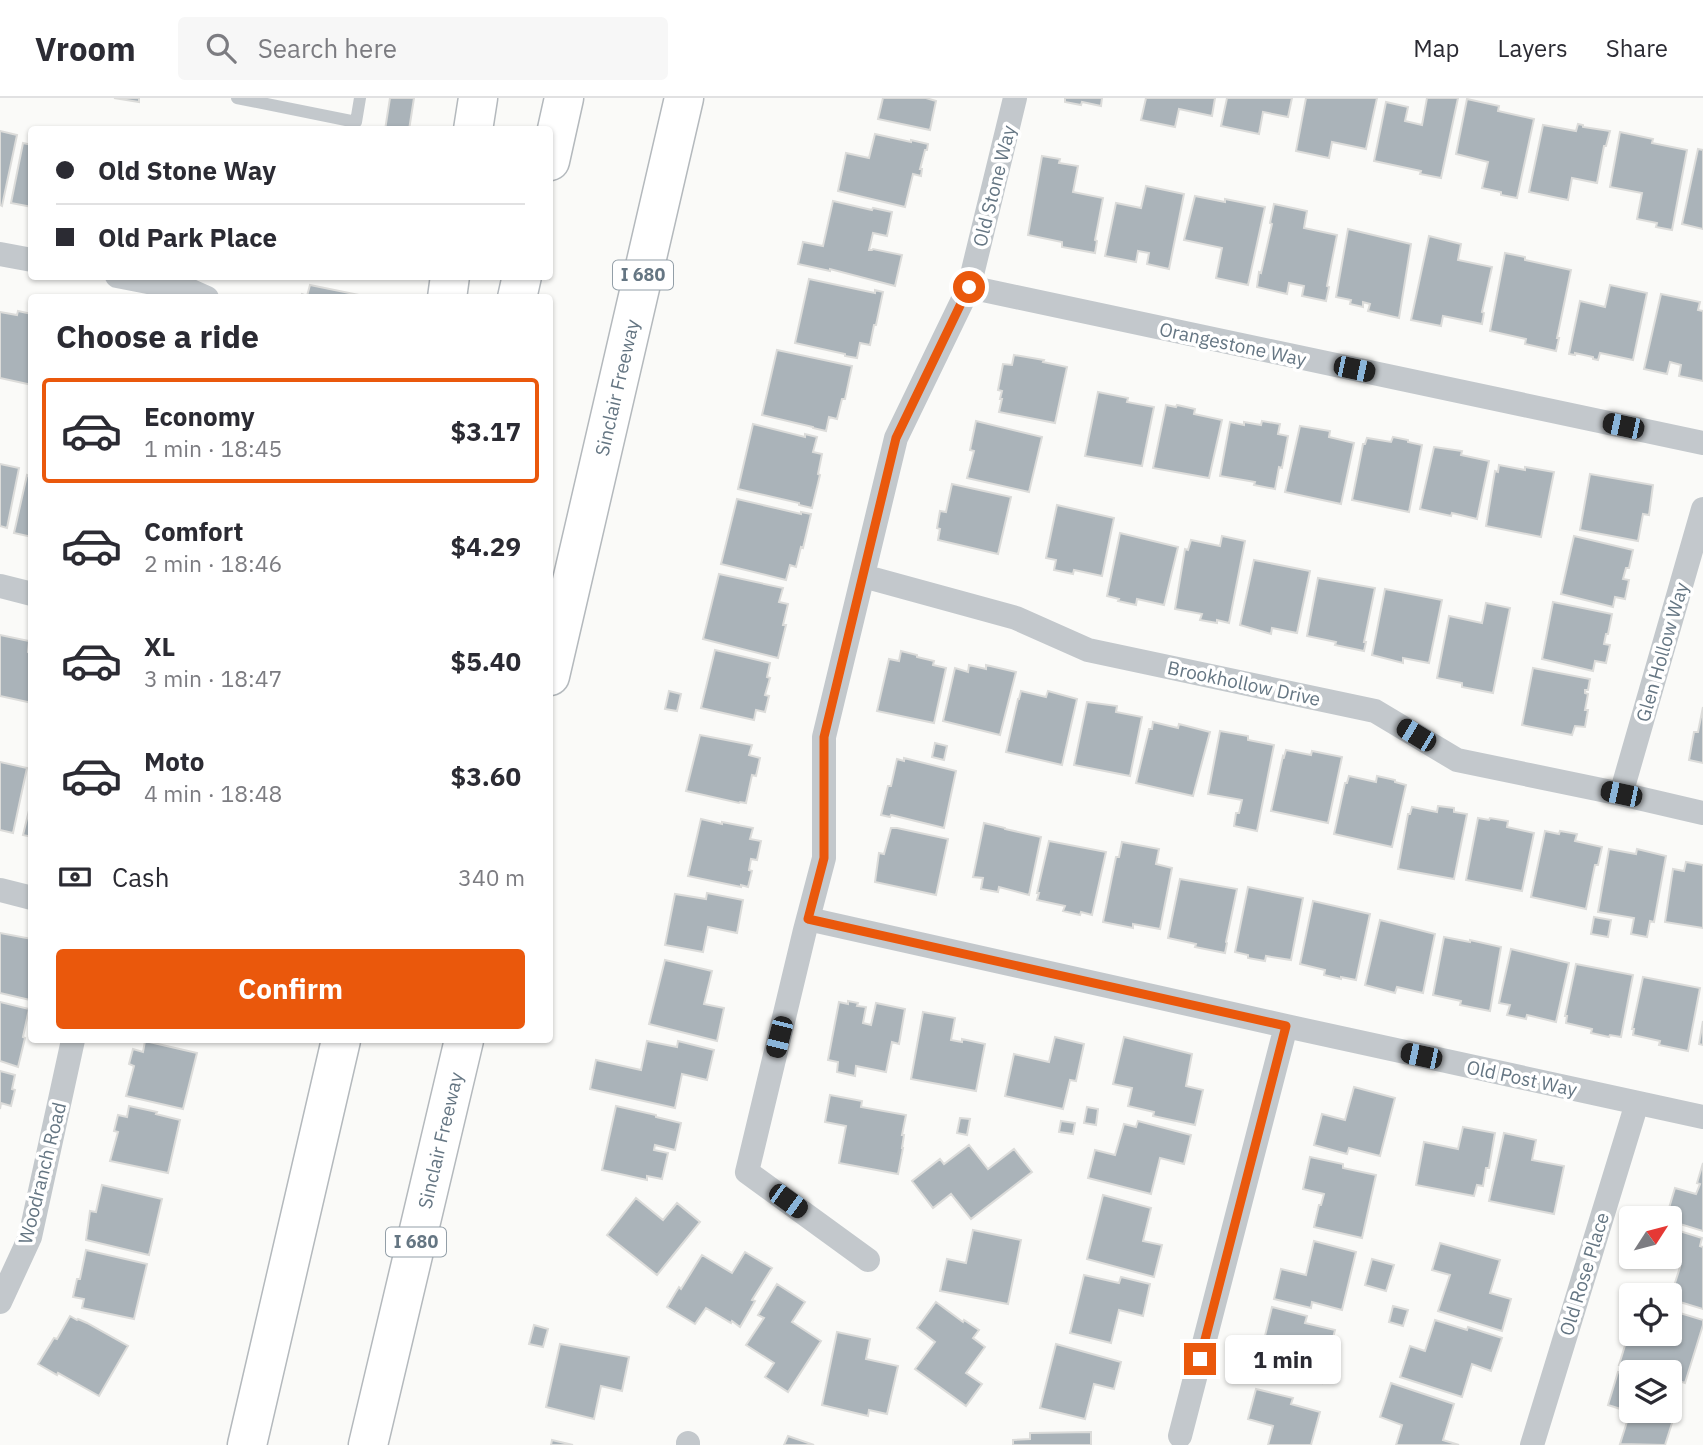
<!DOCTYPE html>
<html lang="en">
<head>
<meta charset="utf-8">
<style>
  body { margin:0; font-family:"IBM Plex Sans",sans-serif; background:#f7f7f7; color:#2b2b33; height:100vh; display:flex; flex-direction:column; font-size:26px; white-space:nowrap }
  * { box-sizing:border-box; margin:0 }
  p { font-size:23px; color:#7c7c81 }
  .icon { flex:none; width:38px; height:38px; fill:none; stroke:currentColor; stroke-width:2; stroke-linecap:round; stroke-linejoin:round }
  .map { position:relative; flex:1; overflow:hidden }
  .drawer { position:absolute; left:28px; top:196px; width:525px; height:749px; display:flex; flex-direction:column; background:#fff; border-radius:7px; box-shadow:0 2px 5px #0004 }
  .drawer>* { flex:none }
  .guide { position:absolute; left:28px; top:28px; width:525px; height:154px; border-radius:7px; box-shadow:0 2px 5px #0004; display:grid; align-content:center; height:154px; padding:0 28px; background:#fff }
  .needle { width:46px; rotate:54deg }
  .tools { position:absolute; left:1619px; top:1108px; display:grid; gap:14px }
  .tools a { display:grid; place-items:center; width:63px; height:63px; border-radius:7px; background:#fff; box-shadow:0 2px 5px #0004; font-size:35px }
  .end { position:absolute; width:32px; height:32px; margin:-16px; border:9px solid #ea580c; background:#fff; box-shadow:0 0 0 4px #fff }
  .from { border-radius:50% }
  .bubble { position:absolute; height:49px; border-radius:7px; background:#fff; box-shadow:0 2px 5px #0004; font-size:23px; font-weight:700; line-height:49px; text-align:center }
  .car { position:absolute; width:21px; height:42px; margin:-21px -10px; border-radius:9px; box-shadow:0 0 5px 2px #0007; background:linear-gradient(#222 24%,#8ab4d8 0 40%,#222 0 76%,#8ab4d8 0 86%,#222 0) }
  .guide b { display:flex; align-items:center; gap:24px; height:66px; font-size:26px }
  .guide b+b { border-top:2px solid #e1e1e2 }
  .guide i { width:18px; height:18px; background:#2b2b33 }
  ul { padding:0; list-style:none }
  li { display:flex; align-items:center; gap:21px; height:105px; margin:0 14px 10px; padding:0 14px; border:4px solid transparent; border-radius:7px }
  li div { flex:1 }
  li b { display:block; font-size:26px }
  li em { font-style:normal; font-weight:700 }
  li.active { border-color:#ea580c }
  li>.icon { width:63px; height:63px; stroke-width:1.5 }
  h2 { padding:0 28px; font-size:32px; line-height:84px }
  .pay { display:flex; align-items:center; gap:18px; height:77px; padding:0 28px; font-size:26px }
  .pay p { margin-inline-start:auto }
  .primary-button { display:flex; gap:14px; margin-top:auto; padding:14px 28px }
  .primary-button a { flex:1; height:80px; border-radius:7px; background:#ea580c; color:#fff; font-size:28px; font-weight:700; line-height:80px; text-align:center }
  header { display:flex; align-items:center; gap:42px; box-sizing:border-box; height:98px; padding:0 35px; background:#fff; border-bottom:2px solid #e1e1e2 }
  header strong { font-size:33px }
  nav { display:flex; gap:38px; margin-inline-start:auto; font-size:24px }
  .search { width:490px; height:63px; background:#f7f7f7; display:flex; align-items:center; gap:18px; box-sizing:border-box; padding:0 24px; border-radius:7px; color:#7c7c81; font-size:26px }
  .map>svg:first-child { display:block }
  .building { fill:#aab3b9; stroke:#dcdcda; stroke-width:2 }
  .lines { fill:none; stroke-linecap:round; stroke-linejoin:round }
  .motorway-casing { stroke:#b4b9bd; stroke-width:41 }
  .service { stroke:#c3c8cc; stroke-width:12 }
  .minor { stroke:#c3c8cc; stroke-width:24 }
  .motorway { stroke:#fff; stroke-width:38 }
  .route { stroke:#ea580c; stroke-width:9 }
  .labels { text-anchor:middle; stroke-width:7; stroke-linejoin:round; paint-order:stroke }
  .shield { fill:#fff; stroke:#939fa8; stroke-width:2 }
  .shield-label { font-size:18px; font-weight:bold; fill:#657683 }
  .street-label { font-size:19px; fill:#657683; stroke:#fff }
</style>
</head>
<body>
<header>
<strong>Vroom</strong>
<div class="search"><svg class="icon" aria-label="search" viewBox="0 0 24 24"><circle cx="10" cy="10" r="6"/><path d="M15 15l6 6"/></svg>Search here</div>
<nav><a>Map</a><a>Layers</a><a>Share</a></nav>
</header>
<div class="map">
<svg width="1703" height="1347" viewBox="0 0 1703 1347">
  <rect width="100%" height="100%" fill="#fafaf8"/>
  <!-- building -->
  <path class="building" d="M114 0H139V4Z
    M390 0H414L409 32H385Z
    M883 0H926L936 3 930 32 878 21Z
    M1065 0H1102L1101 8 1082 4 1081 7 1065 4Z
    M1146 0H1215L1212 18 1179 11 1175 29 1141 22Z
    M1227 0H1292L1288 19 1263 14 1259 36 1221 28Z
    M1306 0H1377L1366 51 1332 44 1329 60 1296 53Z
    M1427 0H1458L1441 80 1420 76 1421 73 1374 63 1386 4 1408 9 1405 23 1422 27Z
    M1467 1 1499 8 1498 13 1534 21 1517 100 1501 97V94L1482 90 1488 64 1456 56Z
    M1578 26 1583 27V29L1610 33 1606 48H1604L1597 85 1572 80 1568 102 1529 94 1543 27 1576 33Z
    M0 33 17 37 2 108 0 107Z
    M1620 34 1653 41 1652 45 1687 52 1672 132 1656 129 1657 125 1637 121 1642 95 1610 89Z
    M875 36 911 44V42L928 46 927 52H925L920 71H922L921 78 913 76 905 109 838 93 846 55 869 60Z
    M23 45 32 47V109L11 105Z
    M1698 51 1703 52V131L1682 126Z
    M1042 58 1060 61 1059 65 1078 68 1073 94 1103 100 1095 142 1097 143 1095 155 1062 149V144L1028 137Z
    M1146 88 1184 96 1169 171 1147 166 1149 155 1138 153 1136 164 1105 158 1116 105 1141 110Z
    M1195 98 1225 104V101L1265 109 1248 187 1216 180 1222 150 1184 142Z
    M833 103 872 112 873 110 892 114 887 138 873 135 869 152H872L873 151 902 157 895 188 830 171V173L798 166 803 144 823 148Z
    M1274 106 1307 113 1304 130 1337 137 1327 188 1329 189 1326 203 1302 198 1304 188 1289 185 1287 196 1257 189 1259 174 1261 175 1272 126 1270 125Z
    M1348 131 1411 146 1399 220 1368 213 1370 206 1363 204V209L1350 206 1351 202 1336 199Z
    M1429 138 1461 146 1458 162 1492 169 1482 214 1484 215 1482 226 1443 218 1441 228 1411 222Z
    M1505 155 1525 159V162L1571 172 1557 240H1559L1556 253 1525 246 1526 241 1490 233Z
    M809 181 875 195V192L883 194 876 227H874L870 247 860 245 857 260 845 258V256L795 245Z
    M310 187 369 199V200H301L302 196 307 198Z
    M1610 187 1647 195 1633 262 1600 255 1598 262 1593 261V259L1575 255V257L1569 256 1580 203 1605 209Z
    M1661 196 1700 204 1698 212 1703 213V283L1679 278 1681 267 1670 264 1667 276 1644 271Z
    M18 213 32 216V287L0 280V214L17 217Z
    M777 252 852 268 845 301H842L837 321 829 319 826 333 813 330V329L762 317Z
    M1014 257 1044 262 1043 264 1067 269 1055 325 999 314 1002 301H1000L1002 293 998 292 1003 266 1012 267Z
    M1098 294 1128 300 1127 304 1154 309 1142 368 1085 358Z
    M1166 307 1176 309 1177 307 1195 311 1194 316 1222 322 1209 380 1153 370Z
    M976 323 1042 339 1029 394 967 380 974 353 970 352Z
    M1262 323 1280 326 1278 336 1288 338 1282 370 1279 369 1275 391 1254 387 1255 384 1220 378 1230 324 1244 327V324L1261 327Z
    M753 326 805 339V336L817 339 813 354 822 356 818 376 820 377 812 410 799 407V405L738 391Z
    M1300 328 1330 333 1329 339 1354 345 1341 406 1285 394Z
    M1393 339 1408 342V344L1422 347 1409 414 1352 402 1363 346H1365L1367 340 1391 344Z
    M1434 349 1462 353 1461 357 1489 363 1477 421 1452 415 1451 418 1420 411Z
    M0 366 19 370 7 430 0 428Z
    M1499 367 1525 372V369L1554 374 1541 439 1486 428 1495 373 1498 374Z
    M31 368H32V439L14 435 27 377 29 378Z
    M1590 376 1653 387 1649 417 1643 416 1638 443 1580 432Z
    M952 386 1011 399 998 456 938 442 940 431 937 430 940 413 946 414Z
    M737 401 801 416V414L811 416 803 450 801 449 796 469 790 467 786 482 721 466Z
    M1057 407 1114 420 1102 478 1074 472 1073 476 1054 472 1056 462 1046 460Z
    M1120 435 1178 449 1164 507 1137 501 1136 507 1118 503 1119 501 1107 498Z
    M1222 438 1245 443 1229 525 1217 522V525L1200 522 1202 516 1175 511 1185 451 1188 452 1191 442 1220 448Z
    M1574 438 1633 452 1629 470H1626L1623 481 1629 482 1625 501 1615 499 1613 509 1561 496Z
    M1254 462 1310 473 1297 535 1272 530 1271 536 1240 527Z
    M719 476 783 490 779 504 788 506 783 527H786L778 560 703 541Z
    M1318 480 1375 490 1364 544H1366L1364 553 1335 547 1336 544 1307 538Z
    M1385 491 1442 502 1429 565 1403 560V565L1372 557Z
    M1553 504 1612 516 1608 536H1606L1604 546 1610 547 1606 565 1595 563 1593 573 1542 561Z
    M1486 505 1510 510 1493 595 1462 589V585L1437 580 1449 518 1482 525Z
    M0 537 29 543 28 554 32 555V605L0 598Z
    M715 552 770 565 767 579 770 580 765 597 769 598 765 614 756 612 754 622 701 610Z
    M901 553 917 557V559L934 563 933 567 946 570 934 625 877 613 889 561 899 563Z
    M969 567 986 571V567L1016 574 1000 637 943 623 955 570 968 574Z
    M1533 570 1590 581 1588 592H1585V595L1588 596 1585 612H1588L1585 629 1575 628 1572 637 1522 627Z
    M669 593 681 596 677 613 665 611Z
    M1021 593 1046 599 1048 593 1077 601 1062 667 1006 654 1018 601H1019Z
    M1087 604 1117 608 1116 614 1142 619 1130 678 1074 667Z
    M1703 609V665L1689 662 1694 634H1698Z
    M1153 624 1178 630 1179 626 1210 634 1193 698 1136 685 1149 631H1152Z
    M1220 633 1248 638V642L1274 647 1257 733 1234 728 1236 715H1239L1242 702 1208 696Z
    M700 637 752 647 749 657 760 660 756 678 752 677 746 705 740 704 739 705 686 693Z
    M935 645 947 648 944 662 932 659Z
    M1286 652 1311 657 1312 653 1342 659 1328 725 1271 713 1283 658 1284 659Z
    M904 660 956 673 944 730 891 717 890 719 881 717 888 688H891L897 661 904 663Z
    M0 664 27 670 13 735 0 732Z
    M1349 678 1376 684 1377 678 1395 682V684L1406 687 1392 749 1334 736 1345 685H1347Z
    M32 700V739L23 737Z
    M1438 708 1454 710V714L1467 716 1454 781 1398 771 1408 716H1410L1412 709 1437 714Z
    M1478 720 1489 722 1490 720 1508 723 1507 729 1534 735 1522 793 1466 782Z
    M701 721 722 726V724L753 730 750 741 761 743 757 762 751 761 749 772 752 773 748 789 741 787V789L688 778Z
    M984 725 1005 730V731L1041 739 1029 797 999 789 998 794 981 791 983 780 973 779Z
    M891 730H897L948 741 936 797 875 784 879 755 884 756Z
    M1545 733 1559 736 1560 733 1577 736 1575 743 1602 749 1598 767H1595L1586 811 1531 799Z
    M1049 743 1106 754 1092 817 1081 814 1080 817 1063 813 1065 808 1037 802 1039 795H1037Z
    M1122 744 1159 751 1156 766 1172 770 1160 831 1133 826V830L1103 824 1116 759H1119Z
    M1609 751 1636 756 1637 751 1666 758 1654 824 1650 823 1647 839 1631 836 1634 820 1598 814Z
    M1686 764 1703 767V830L1665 824 1673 771 1684 773Z
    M1180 781 1237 791 1226 844 1227 845 1225 855 1195 849 1196 846 1168 840Z
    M1248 789 1303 800 1291 862 1266 858 1265 863 1248 860V857L1235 854Z
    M707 795 743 802 737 835 708 829 703 854 665 847 675 796 706 801Z
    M1313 803 1370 816 1356 882 1341 879V881L1324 877 1325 872 1300 866Z
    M1594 819 1611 822 1608 839 1591 836Z
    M1380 822 1435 836 1423 895 1397 889 1395 895 1365 887Z
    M0 835 32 841 30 902 0 895Z
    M1444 839 1470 844V842L1501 849 1490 913 1460 907 1461 903 1433 897Z
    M1511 851 1569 865 1556 924 1527 917 1526 921 1507 917 1510 907 1499 905Z
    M665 862 712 873 704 906 724 910 717 943 649 926Z
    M1576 866 1633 877 1621 939 1610 937 1609 939 1591 935 1592 931 1566 925 1567 918H1565Z
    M1643 879 1700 890 1688 953 1659 947 1660 943 1633 937 1634 931H1632Z
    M848 903 858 905 857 908 866 909 863 925 871 927 876 905 905 911 899 946 892 944 886 974 856 968 855 978 837 974 838 964 828 962 839 904 848 906Z
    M0 904 29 911 23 939 25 940 18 969 0 963Z
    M923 914 955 920 951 942 962 944V941L985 946 976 993 911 981Z
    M1703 923V947L1699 946Z
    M1055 939 1084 946 1076 983 1070 982 1063 1011 1005 998 1014 956 1049 964Z
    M1124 939 1192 956 1186 988 1203 992 1195 1027 1153 1018 1154 1014 1128 1008 1132 990 1113 986Z
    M145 943 197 955 183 1011 126 998 134 968 129 966 133 951 143 954Z
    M647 943 677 949 678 943 714 952 707 982 682 976 675 1010 590 991 596 962 641 972Z
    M0 973 15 977 12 991 15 992 11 1008 1 1005 0 1011Z
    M1354 989 1395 1000 1380 1058 1349 1050 1347 1056 1314 1047 1322 1016 1345 1022Z
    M830 997 862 1003 861 1009 906 1017 902 1037H904L902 1050H903L898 1076 839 1065 846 1028 825 1024Z
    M129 1008 157 1014 156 1016 180 1022 168 1075 110 1063 118 1034 114 1033 118 1017 127 1019Z
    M616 1008 656 1017V1019L681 1025 675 1052 655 1047 654 1052 668 1055 662 1081 647 1078V1082L602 1072Z
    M1087 1009 1098 1011 1096 1027 1084 1025Z
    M960 1020 970 1021 967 1037 957 1035Z
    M1061 1023 1075 1025 1073 1036 1059 1034Z
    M1138 1023 1191 1037 1184 1066 1160 1060 1151 1096 1088 1080 1095 1052 1115 1057 1124 1026 1136 1029Z
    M1463 1029 1495 1035 1489 1070H1486L1483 1088 1477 1087 1474 1098 1416 1087 1424 1044 1458 1051Z
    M1504 1035 1536 1042 1532 1062 1564 1068 1554 1116 1489 1103Z
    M969 1047 988 1071 1014 1051 1032 1074 971 1121 951 1096 933 1110 912 1083 940 1061 944 1066Z
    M1310 1059 1343 1066V1070L1376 1077 1362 1140 1314 1129 1319 1107H1321L1324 1096 1303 1091Z
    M1703 1065V1133L1670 1123V1120H1666L1675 1090 1696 1096 1700 1086 1697 1085Z
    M102 1087 162 1101 149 1157 86 1142 90 1113 96 1114Z
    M1103 1097 1151 1110 1143 1143 1162 1147 1154 1179 1087 1161Z
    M636 1100 663 1122 677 1105 700 1124 657 1177 607 1137Z
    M1670 1130 1702 1140 1700 1148 1703 1149V1211L1670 1201 1680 1169 1657 1161 1658 1158H1670Z
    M973 1132 1021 1142 1008 1206 940 1193 947 1161 966 1165Z
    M1314 1143 1356 1154 1342 1212 1312 1204 1311 1210 1274 1201 1281 1171 1306 1177Z
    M1440 1145 1500 1162 1490 1195 1511 1201 1502 1233 1438 1213 1450 1177 1432 1172Z
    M86 1152 147 1166 134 1221 82 1210 84 1201 73 1199 77 1181H80Z
    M745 1154 772 1170 752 1202 755 1203 740 1229 732 1223 731 1225 706 1210 695 1226 667 1209 679 1189 681 1191 702 1157 732 1175Z
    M1372 1161 1394 1167 1386 1193 1365 1187Z
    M1084 1177 1119 1185 1121 1179 1150 1186 1143 1218 1119 1212 1111 1245 1070 1235Z
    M777 1186 805 1204 792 1224 821 1243 788 1294 765 1279 774 1265 746 1247 764 1220 758 1217Z
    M936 1204 963 1224 964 1222 979 1232 973 1240 985 1249 966 1275 982 1286 966 1308 915 1271 935 1244 917 1230Z
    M1393 1208 1408 1212 1403 1228 1389 1224Z
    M1272 1209 1307 1218 1305 1225 1335 1232 1322 1285 1285 1276 1291 1248 1264 1242Z
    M1670 1212 1703 1222V1227L1685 1285 1670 1280V1274H1643L1619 1267 1629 1234 1648 1241 1649 1236H1670Z
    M70 1218 77 1222 78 1221 87 1225 128 1248 99 1298 58 1275 57 1277 38 1266 54 1240 57 1241Z
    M1435 1222 1467 1232 1468 1229 1502 1240 1491 1273 1472 1266 1462 1299 1400 1279 1410 1248 1425 1253Z
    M534 1227 548 1231 543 1249 529 1246Z
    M837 1234 870 1241 866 1261 898 1268 887 1316 869 1312 868 1318 822 1307Z
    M560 1246 629 1259 622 1293 601 1288 594 1321 546 1309Z
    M1056 1246 1121 1264 1114 1291 1094 1286 1085 1321 1040 1310Z
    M1618 1274 1631 1277V1312H1670V1297L1680 1300 1665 1347 1620 1346 1630 1314 1608 1307Z
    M1391 1285 1454 1306 1443 1342 1459 1347H1396L1402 1327 1380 1319Z
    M1256 1291 1293 1300 1291 1306 1320 1314 1311 1347H1268L1273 1328 1248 1321Z
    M1091 1334V1347H1013V1342L1030 1341V1335Z
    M788 1338 814 1347H784Z
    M552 1342 573 1347H551Z"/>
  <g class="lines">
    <defs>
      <g id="motorway">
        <path d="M473 32 478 0"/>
        <path d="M550 63 564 0"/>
        <path d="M447 200 450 178"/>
        <path d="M517 200 522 178"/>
        <path id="s1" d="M550 578 684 0"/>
        <path d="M247 1347 341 942"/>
        <path id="s2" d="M368 1347 464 942"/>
      </g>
    </defs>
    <!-- motorway casing -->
    <use href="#motorway" class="motorway-casing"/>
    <!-- service -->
    <path class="service" d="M237 0 356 24 360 0"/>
    <!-- minor -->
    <path class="minor" d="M0 156 32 162
      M117 178 189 192 207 200
      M969 189 1703 345
      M863 478 1016 520 1088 552 1375 613 1457 662 1621 696 1703 715
      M0 488 32 496
      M1621 696 1703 411
      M0 792 32 800
      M808 821 1286 928 1703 1019
      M868 1162 747 1074 805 832 824 760V639L896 340 969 189 1015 0
      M0 1204 30 1139 73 942
      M1180 1338 1286 928
      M688 1347V1345
      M1532 1347 1637 1005"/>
    <!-- motorway -->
    <use href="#motorway" class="motorway"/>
  </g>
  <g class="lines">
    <!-- route -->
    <path class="route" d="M969 189 896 340 824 639V760L808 821 1286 928 1200 1261"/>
  </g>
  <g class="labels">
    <!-- shield labels -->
    <g class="shield">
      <rect x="613" y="162.5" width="60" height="29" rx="5"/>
      <rect x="386" y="1129.5" width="60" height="29" rx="5"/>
    </g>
    <g class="shield-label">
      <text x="643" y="183">I 680</text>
      <text x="416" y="1150">I 680</text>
    </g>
    <!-- street labels -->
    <g class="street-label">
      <text transform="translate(994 88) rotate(-76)" y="7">Old Stone Way</text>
      <text transform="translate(1233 246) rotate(12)" y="7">Orangestone Way</text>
      <text dy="7" stroke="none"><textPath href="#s1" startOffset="296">Sinclair Freeway</textPath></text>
      <text transform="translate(1662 554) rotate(-74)" y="7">Glen Hollow Way</text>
      <text transform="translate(1244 585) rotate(12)" y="7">Brookhollow Drive</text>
      <text transform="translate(1522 980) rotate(12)" y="7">Old Post Way</text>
      <text dy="7" stroke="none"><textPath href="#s2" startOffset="313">Sinclair Freeway</textPath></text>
      <text transform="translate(42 1075) rotate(-76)" y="7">Woodranch Road</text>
      <text transform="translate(1584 1176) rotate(-73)" y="7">Old Rose Place</text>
    </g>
  </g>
</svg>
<div class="tools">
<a><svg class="needle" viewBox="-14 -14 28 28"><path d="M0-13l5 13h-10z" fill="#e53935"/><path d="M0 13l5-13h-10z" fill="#7c7c81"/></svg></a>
<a><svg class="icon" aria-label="locate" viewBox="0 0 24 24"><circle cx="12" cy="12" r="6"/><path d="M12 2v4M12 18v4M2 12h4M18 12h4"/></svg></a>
<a><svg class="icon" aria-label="layers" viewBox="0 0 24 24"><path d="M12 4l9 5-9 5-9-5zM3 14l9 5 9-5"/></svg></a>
</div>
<i class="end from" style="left:969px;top:189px"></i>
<i class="end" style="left:1200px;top:1261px"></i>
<div class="bubble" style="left:1225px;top:1237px;width:116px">1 min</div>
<i class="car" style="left:1354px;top:271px;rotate:102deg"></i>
<i class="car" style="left:1623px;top:328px;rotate:282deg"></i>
<i class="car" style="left:1416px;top:637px;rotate:301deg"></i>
<i class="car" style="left:1621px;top:696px;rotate:282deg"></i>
<i class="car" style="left:779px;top:939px;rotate:194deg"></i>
<i class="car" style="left:1421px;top:958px;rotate:282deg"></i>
<i class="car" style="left:788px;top:1103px;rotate:126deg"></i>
<div class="guide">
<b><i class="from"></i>Old Stone Way</b>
<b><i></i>Old Park Place</b>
</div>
<section class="drawer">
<h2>Choose a ride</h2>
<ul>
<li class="active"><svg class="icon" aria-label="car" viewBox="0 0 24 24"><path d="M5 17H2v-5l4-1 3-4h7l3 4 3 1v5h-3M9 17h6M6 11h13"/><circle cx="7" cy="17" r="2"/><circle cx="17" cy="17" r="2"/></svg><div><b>Economy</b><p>1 min · 18:45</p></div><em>$3.17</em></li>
<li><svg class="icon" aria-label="car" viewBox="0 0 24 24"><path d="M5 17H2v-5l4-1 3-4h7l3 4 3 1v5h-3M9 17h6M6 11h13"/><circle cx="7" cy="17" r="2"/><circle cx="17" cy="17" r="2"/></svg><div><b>Comfort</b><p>2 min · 18:46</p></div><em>$4.29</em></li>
<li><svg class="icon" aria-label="car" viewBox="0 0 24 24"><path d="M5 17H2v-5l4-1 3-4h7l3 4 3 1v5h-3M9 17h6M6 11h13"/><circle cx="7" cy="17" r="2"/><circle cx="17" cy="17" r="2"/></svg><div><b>XL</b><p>3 min · 18:47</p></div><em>$5.40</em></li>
<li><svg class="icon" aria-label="car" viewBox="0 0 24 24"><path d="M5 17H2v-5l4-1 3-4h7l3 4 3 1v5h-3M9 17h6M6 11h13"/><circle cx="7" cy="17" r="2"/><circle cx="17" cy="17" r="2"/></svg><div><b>Moto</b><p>4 min · 18:48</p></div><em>$3.60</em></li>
</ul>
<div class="pay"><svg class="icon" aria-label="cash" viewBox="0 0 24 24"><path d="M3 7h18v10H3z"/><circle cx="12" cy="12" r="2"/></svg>Cash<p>340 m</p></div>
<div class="primary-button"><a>Confirm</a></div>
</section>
</div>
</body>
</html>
